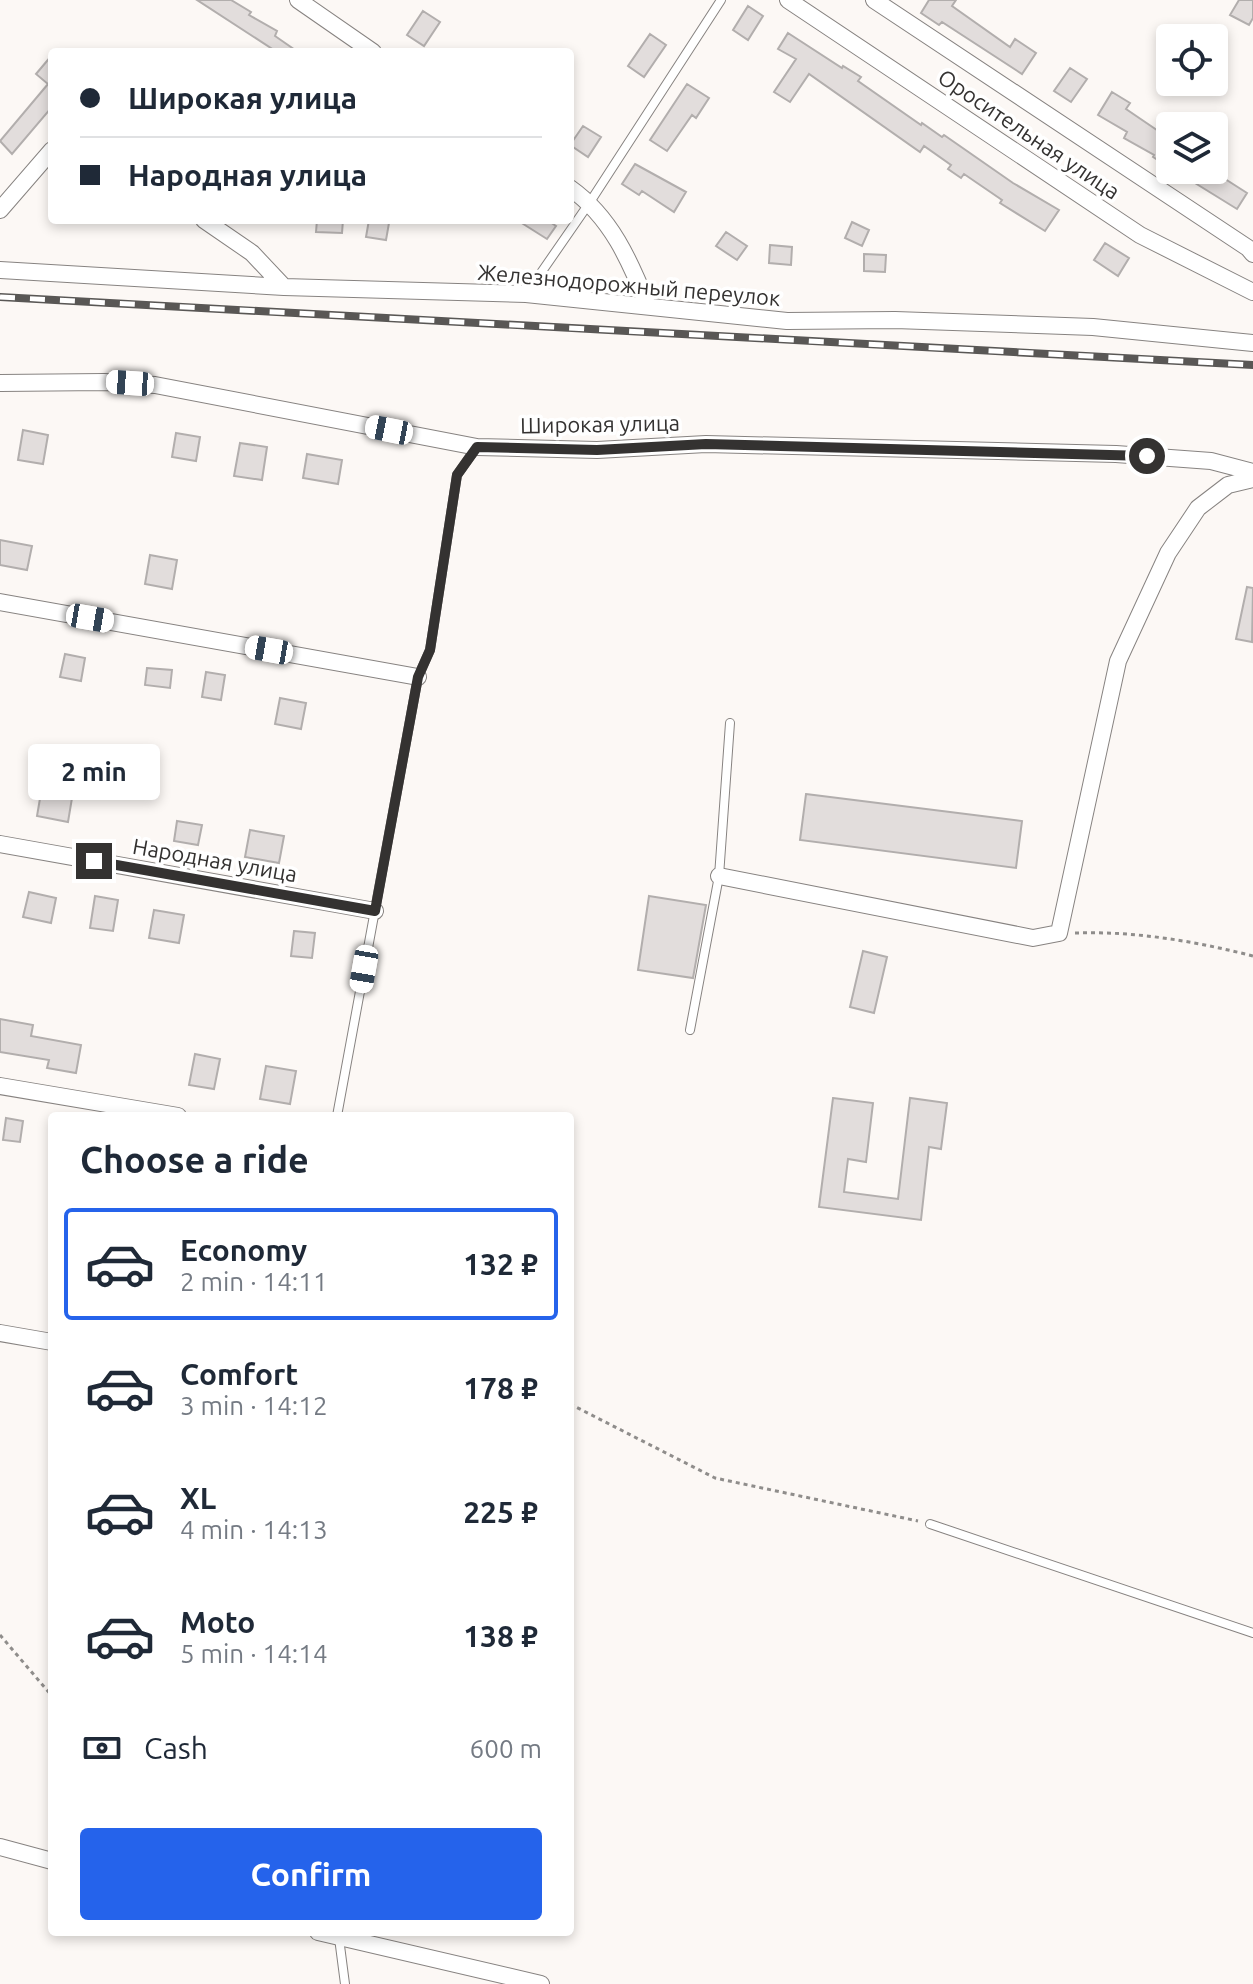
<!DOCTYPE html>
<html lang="en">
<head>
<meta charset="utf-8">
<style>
  body { margin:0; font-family:Ubuntu,sans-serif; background:#f6f6f7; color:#1f2937; height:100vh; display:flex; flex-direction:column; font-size:30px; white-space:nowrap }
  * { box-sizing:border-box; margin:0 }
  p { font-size:26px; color:#747a83 }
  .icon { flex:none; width:44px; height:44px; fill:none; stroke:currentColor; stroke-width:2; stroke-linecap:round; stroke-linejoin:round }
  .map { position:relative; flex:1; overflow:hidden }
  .drawer { position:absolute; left:48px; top:1112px; width:526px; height:824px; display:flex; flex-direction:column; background:#fff; border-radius:8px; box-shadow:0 4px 12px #0003 }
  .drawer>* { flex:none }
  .top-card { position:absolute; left:48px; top:48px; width:526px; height:176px; border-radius:8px; box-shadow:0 4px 12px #0003; display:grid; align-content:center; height:176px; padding:0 32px; background:#fff }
  .controls { position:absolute; left:1156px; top:24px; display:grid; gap:16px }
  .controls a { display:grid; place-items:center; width:72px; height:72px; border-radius:8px; background:#fff; box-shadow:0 4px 12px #0003; font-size:40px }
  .end { position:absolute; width:36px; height:36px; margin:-18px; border:10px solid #343231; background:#fff; box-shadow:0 0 0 4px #fff }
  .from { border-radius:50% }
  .bubble { position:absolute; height:56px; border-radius:8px; background:#fff; box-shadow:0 4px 12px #0003; font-size:26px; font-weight:700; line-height:56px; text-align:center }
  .car { position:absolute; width:24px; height:48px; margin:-24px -12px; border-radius:10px; box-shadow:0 0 6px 2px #0007; background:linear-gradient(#fff 24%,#345 0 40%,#fff 0 76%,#345 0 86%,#fff 0) }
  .top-card b { display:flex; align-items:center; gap:28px; height:76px; font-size:30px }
  .top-card b+b { border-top:2px solid #e0e1e3 }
  .top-card i { width:20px; height:20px; background:#1f2937 }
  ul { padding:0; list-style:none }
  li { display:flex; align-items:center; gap:24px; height:112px; margin:0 16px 12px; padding:0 16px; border:4px solid transparent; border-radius:8px }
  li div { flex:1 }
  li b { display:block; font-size:30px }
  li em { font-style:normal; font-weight:700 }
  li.current { border-color:#2563eb }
  li>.icon { width:72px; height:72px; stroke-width:1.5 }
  h2 { padding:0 32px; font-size:36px; line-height:96px }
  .pay { display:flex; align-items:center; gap:20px; height:88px; padding:0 32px; font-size:30px }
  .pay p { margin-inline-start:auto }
  .cta { display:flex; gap:16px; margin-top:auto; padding:16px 32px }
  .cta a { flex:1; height:92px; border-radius:8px; background:#2563eb; color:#fff; font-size:32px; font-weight:700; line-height:92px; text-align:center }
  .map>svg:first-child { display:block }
  .building { fill:#e2dddc; stroke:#b2aead; stroke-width:2 }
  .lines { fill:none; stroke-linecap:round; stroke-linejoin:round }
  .service-casing { stroke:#878381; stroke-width:10 }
  .minor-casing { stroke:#878381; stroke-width:18 }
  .path { stroke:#8f8d8b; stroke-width:3; stroke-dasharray:4 4; stroke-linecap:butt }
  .service { stroke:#fff; stroke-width:8 }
  .minor { stroke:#fff; stroke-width:16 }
  .rail-casing { stroke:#595755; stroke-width:8 }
  .rail { stroke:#fff; stroke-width:5; stroke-dasharray:15; stroke-linecap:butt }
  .route { stroke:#343231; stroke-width:10 }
  .labels { text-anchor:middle; stroke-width:7; stroke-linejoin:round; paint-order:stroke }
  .street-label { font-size:22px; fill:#343231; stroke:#fff }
</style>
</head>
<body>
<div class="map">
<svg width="1253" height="1984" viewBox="0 0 1253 1984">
  <rect width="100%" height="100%" fill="#fcf8f5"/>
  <!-- building -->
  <path class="building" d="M197 0H231L251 12 249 15 277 31 275 36 298 52H277Z
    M929 0H956L952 6 1010 47 1015 39 1036 53 1022 74 942 22 939 25 921 13Z
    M1239 0H1253V18L1249 25 1230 15Z
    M748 6 763 16 748 40 733 30Z
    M423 11 440 22 424 46 407 35Z
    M788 33 842 68 843 66 861 77 858 81 921 125 922 123 942 137 944 135 1013 183 1059 210 1045 231 1000 203 1002 200 964 174 961 178 948 169 951 165 924 146 920 152 809 74 790 102 774 92 796 59 778 49Z
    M650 34 666 45 644 77 628 66Z
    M52 55V107L12 154 0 141 48 84 36 74Z
    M1070 68 1087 79 1071 102 1054 91Z
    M687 84 709 98 696 118 692 115 667 151 650 140Z
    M1112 92 1130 103 1126 109 1170 139V168L1153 157 1154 155 1124 138 1127 132 1098 115Z
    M583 126 601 137 588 157 570 145Z
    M635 164 686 192 674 212 642 191 639 195 622 184Z
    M1174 170H1211L1247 193 1237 209Z
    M317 220H343L342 233 316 232Z
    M369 220 389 223 386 240 366 237Z
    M517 220H547L556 226 547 239Z
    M852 222 869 230 862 246 845 238Z
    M726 232 747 246 737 260 716 246Z
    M1105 243 1129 258 1118 276 1094 260Z
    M770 245 792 247 791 265 769 263Z
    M864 254 886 255 885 272 864 271Z
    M23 430 48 435 43 464 18 460Z
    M176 433 200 437 196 461 172 457Z
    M240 443 267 447 262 480 234 476Z
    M307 454 342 460 338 484 303 478Z
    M0 540 32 546 27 570 0 565Z
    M150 555 177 560 172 589 145 584Z
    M1247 587 1253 588 1252 642 1236 639Z
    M65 654 85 658 81 681 60 677Z
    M147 668 172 670 170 688 145 685Z
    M206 672 225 675 221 700 202 697Z
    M280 698 306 703 301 729 275 724Z
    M42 787 73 792 68 822 37 816Z
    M806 794 1022 821 1016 868 800 840Z
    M177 821 202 825 198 845 174 841Z
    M250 830 284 836 279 863 245 857Z
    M29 892 56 898 51 923 23 917Z
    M95 896 118 900 113 931 90 928Z
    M649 896 706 905 693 978 638 970Z
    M154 910 184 915 179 943 149 938Z
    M294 931 315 933 312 958 291 956Z
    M863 951 887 957 874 1013 850 1007Z
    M0 1019 33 1025 31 1036 81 1045 76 1073 47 1068 49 1060 0 1052Z
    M195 1054 220 1059 214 1089 189 1085Z
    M266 1066 296 1071 290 1104 260 1099Z
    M833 1098 873 1103 866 1162 848 1159 844 1192 898 1199 910 1098 947 1103 941 1149 929 1147 921 1220 819 1207Z
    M6 1118 23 1121 20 1142 3 1140Z"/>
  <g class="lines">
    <defs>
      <path id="service" d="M527 293 590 202 721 0
        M690 1030 719 876 730 723
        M337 1116 418 677 430 650 457 475 476 448
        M930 1524 1253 1633
        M339 1938 345 1984"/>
      <path id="minor" d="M298 0 373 52
        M788 0 1140 235 1253 292
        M874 0 1248 248 1253 254
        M570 188C611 217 630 261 648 306
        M0 210 52 150
        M204 220 252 253 284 287
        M0 270 284 287 526 294 787 321 895 320 1093 327 1253 343
        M0 383 104 382 155 385 477 447 597 450 706 444 1116 454 1211 461 1253 472
        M0 602 418 677
        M0 844 375 911
        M719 876 1033 938 1059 933 1118 661 1168 553 1198 508 1228 485 1253 479
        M0 1086 178 1116
        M0 1333 52 1342
        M0 1847 52 1861
        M318 1932 541 1984"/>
    </defs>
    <!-- service casing -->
    <use href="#service" class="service-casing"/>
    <!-- minor casing -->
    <use href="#minor" class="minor-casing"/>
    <!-- path -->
    <path class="path" d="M1075 933C1135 931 1194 941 1253 956
      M570 1404 715 1478 918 1521
      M0 1635 52 1696"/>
    <!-- service -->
    <use href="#service" class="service"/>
    <!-- minor -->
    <use href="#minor" class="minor"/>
    <defs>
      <path id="rail" d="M0 297 1253 365"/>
    </defs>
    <!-- rail casing -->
    <use href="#rail" class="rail-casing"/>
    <!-- rail -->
    <use href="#rail" class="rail"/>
  </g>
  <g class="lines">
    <!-- route -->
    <path class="route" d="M94 861 375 911 418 677 430 650 457 475 477 447 597 450 706 444 1147 456"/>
  </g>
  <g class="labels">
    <!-- street labels -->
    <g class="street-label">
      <text transform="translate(1029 134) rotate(34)" y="8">Оросительная улица</text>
      <text transform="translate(629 285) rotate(5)" y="8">Железнодорожный переулок</text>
      <text transform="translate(600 424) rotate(-1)" y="8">Широкая улица</text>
      <text transform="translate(215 860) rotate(10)" y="8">Народная улица</text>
    </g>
  </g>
</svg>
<div class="controls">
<a><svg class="icon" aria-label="locate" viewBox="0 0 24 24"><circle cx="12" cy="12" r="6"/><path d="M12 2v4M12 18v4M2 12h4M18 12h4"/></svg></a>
<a><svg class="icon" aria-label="layers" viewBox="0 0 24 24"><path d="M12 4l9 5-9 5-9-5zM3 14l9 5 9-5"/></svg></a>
</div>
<i class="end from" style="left:1147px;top:456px"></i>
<i class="end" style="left:94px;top:861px"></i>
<div class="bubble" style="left:28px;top:744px;width:132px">2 min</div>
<i class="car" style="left:130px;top:383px;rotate:274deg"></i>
<i class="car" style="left:389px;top:430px;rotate:281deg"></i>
<i class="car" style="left:90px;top:618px;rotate:100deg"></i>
<i class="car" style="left:269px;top:650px;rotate:280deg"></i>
<i class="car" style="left:364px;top:969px;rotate:190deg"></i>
<div class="top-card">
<b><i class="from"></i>Широкая улица</b>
<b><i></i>Народная улица</b>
</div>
<section class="drawer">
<h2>Choose a ride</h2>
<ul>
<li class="current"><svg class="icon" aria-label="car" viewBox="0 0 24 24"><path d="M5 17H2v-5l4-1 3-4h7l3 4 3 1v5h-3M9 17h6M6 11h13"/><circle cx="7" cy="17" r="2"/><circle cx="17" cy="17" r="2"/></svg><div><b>Economy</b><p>2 min · 14:11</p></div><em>132 ₽</em></li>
<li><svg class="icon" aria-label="car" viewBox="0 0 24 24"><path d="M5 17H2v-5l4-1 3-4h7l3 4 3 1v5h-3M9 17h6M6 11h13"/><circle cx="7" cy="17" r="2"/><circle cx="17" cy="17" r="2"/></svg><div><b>Comfort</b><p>3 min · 14:12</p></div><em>178 ₽</em></li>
<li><svg class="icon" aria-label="car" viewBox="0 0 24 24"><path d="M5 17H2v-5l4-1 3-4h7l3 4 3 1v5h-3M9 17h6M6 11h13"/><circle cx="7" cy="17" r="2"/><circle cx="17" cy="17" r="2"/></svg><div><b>XL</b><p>4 min · 14:13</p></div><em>225 ₽</em></li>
<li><svg class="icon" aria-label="car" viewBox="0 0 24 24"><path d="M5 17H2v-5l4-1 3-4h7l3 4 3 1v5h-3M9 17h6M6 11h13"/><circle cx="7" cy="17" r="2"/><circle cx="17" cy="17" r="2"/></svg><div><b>Moto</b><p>5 min · 14:14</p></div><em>138 ₽</em></li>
</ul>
<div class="pay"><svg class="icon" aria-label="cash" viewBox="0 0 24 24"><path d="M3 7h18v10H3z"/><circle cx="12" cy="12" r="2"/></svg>Cash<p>600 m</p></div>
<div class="cta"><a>Confirm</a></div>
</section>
</div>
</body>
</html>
